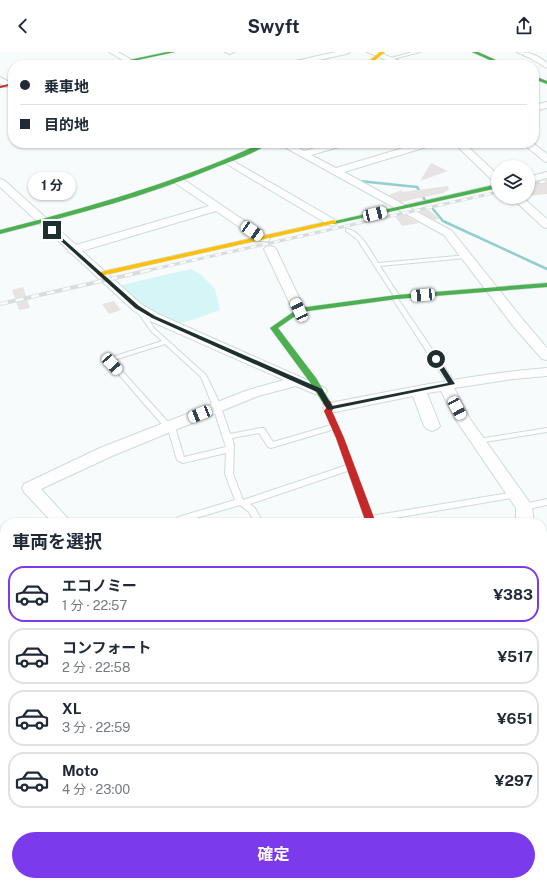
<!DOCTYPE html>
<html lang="ja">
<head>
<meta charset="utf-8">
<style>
  body { margin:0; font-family:"Public Sans","Noto Sans JP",sans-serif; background:#f6f6f7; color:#1f2937; height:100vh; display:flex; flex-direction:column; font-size:15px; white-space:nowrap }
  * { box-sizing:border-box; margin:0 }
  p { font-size:13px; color:#747a83 }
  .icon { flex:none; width:22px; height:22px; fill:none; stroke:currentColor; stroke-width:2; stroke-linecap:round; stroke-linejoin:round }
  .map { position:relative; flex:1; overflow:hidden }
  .drawer { position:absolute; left:0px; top:466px; width:547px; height:368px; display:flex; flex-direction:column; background:#fff; border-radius:16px 16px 0 0; box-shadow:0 1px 3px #0004 }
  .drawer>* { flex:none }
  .top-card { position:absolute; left:8px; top:8px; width:531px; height:88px; border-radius:16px; box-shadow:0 1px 3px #0004; display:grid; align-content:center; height:88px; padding:0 12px; background:#fff }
  .controls { position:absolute; left:491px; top:108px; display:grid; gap:8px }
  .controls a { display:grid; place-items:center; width:44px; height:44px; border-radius:50%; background:#fff; box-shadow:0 1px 3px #0004; font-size:20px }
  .end { position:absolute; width:18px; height:18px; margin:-9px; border:5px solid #1f2f30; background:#fff; box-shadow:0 0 0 2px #fff }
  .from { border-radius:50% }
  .bubble { position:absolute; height:28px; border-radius:14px; background:#fff; box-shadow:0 1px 3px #0004; font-size:13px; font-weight:700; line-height:28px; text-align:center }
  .car { position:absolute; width:12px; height:24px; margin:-12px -6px; border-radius:5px; box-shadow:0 0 3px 1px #0007; background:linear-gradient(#fff 24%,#345 0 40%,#fff 0 76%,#345 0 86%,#fff 0) }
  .top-card b { display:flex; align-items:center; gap:14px; height:38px; font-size:15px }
  .top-card b+b { border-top:1px solid #e0e1e3 }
  .top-card i { width:10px; height:10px; background:#1f2937 }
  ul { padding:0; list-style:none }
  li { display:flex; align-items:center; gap:12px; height:56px; margin:0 8px 6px; padding:0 4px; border:2px solid #e0e1e3; border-radius:16px }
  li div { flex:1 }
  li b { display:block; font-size:15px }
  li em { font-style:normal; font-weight:700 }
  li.current { border-color:#7c3aed }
  li>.icon { width:36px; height:36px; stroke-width:1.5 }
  h2 { padding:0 12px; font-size:18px; line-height:48px }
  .button { display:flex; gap:8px; margin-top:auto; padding:8px 12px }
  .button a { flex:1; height:46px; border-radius:24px; background:#7c3aed; color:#fff; font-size:16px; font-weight:700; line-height:46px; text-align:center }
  header { display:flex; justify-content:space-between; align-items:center; height:52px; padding:0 12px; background:#fff; font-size:18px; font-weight:700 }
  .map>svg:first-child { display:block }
  .green { fill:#d6f5f6 }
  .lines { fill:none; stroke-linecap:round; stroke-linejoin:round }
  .stream-far1 { stroke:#93cdd0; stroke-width:2 }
  .stream { stroke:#93cdd0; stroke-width:2.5 }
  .building { fill:#e7e3e3 }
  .lane-casing { stroke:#cfdada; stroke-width:2 }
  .street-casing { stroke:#cfdada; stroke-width:2 }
  .fast-casing { stroke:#cfdada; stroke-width:1 }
  .slow-casing { stroke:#cfdada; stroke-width:1 }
  .jam-casing { stroke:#cfdada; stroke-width:1 }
  .lane { fill:#fefefe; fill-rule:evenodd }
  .street { fill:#fefefe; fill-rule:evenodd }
  .fast { fill:#4caf50; fill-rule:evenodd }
  .slow { fill:#ffc107; fill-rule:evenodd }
  .jam { fill:#c62828; fill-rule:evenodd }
  .rail-far1-casing { stroke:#dadcdc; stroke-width:3 }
  .rail-casing { stroke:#dadcdc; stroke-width:4 }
  .rail-far1 { stroke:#f5fdfd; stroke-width:2; stroke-dasharray:6; stroke-linecap:butt }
  .rail { stroke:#f5fdfd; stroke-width:2.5; stroke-dasharray:8; stroke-linecap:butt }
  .route { fill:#1f2f30 }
</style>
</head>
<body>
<header><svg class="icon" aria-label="back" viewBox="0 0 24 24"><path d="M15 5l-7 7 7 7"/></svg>Swyft<svg class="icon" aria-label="share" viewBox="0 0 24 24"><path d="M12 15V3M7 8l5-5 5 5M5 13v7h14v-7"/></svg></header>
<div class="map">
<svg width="547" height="834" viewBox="0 0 547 834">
  <rect width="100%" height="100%" fill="#f7fbfb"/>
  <!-- green -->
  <path class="green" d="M191 217 200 222 215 237 220 258C207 262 184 273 171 271 153 267 131 245 117 234Z"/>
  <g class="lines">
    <!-- stream-far1 -->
    <path class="stream-far1" d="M136 10 142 13"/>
    <!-- stream -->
    <path class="stream" d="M359 129 417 135 425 148
      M433 157 443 169 547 217"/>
  </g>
  <!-- building -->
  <path class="building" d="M431 111 448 119 420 129Z
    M547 128V142L528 144V132Z
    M448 134 449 138 443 141 401 150 389 143 402 138V140Z
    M426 156 440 167 434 168 416 158Z
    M401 161 419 171 402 174 394 163Z
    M23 235 30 256 19 258 12 238Z
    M114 249 121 258 109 262 102 252Z"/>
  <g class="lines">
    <defs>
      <path id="lane" d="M413 0H420L389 8 387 7Z
        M346 177C359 176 372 201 378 211L468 203 469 204 466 206 380 214 400 245 398 247 456 332 455 334H449L392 246 394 244 357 187 346 179Z
        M139 256 141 257 155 277 206 323 220 352 230 382 261 376H264L273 390 335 372 339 374 338 376 271 396 268 395 259 381 232 386 234 393 233 422 243 448 347 413H353L354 415 353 417 250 452 255 456 263 471H255L249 460 240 453 186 469V471H178L177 467 178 465 235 448 225 422 226 401 183 411 177 408 168 377H166L108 310 109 306 162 289 151 279 136 258ZM165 292 201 325 212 352 226 395 184 405 174 372H170L114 310V308Z
        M547 376V380L478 391 474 389 478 387Z
        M515 440 518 441 519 443 518 445 371 470 368 469 367 467 368 465 371 464Z
        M547 447V453L524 458 521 457 520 455 521 453 524 452Z"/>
      <path id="street" d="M109 0H118L141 13H131Z
        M225 0H234L230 2Z
        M336 0H350L346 2 296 13H282L286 11Z
        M367 0H378L409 13H398Z
        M517 0C530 0 537 3 547 11V16L530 6Z
        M0 25 11 31V35H5L0 31Z
        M547 50V56L534 59V53Z
        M277 91H289L304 99 333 91H348L346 93 311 103 336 116 420 91H435L433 93 344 120 452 179 524 269 547 296V308L542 307 514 275 444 183Z
        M454 91H464L498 123V131L494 130Z
        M522 91H533L547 102V110L544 109Z
        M228 106 337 169 338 171 333 174 329 173 225 111 223 109Z
        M547 120V126L528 131V125Z
        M179 126 183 127 268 185 270 187 268 189H260L216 159 82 199 141 252 158 262 325 336 327 339 325 342 320 343 315 342 296 334 258 344 112 404 41 437 72 471H53L24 440 22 436 24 432 100 396 248 338 284 328 148 268 133 258 71 201 68 200 67 197 0 135V127L4 128 76 193 209 154 175 131 174 129 175 127Z
        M511 145H522L547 167V176L543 175Z
        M270 194 274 195 276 197 305 258 303 261H295L293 258 264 197 266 195Z
        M547 316V324L513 327 454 336 470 367 530 451 532 455 534 471H516V456L456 368 441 339 427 341 440 374 437 377 432 379 427 377 424 374 413 344 330 361 325 359 323 356 325 353 330 351C402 337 473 322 547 316Z
        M542 509 547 511V533L542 531Z
        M547 574V590L542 591V575Z
        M542 755 547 757V787L542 785Z
        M212 829H236L238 834H214Z"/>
      <path id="fast" d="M167 0H175L114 13H106Z
        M472 0H478L507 13H501Z
        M534 24 547 29V32L534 27Z
        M262 91H269C256 101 234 108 219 114 148 144 74 163 0 182V178C90 155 178 130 262 91Z
        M498 132V136L334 172 331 170Z
        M547 231V235L397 247 301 260 278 276 316 326 331 351 327 354 324 353 309 329 270 276 299 256 397 243Z"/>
      <path id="slow" d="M380 0H385L369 13H364Z
        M334 168 336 169V171L100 224 97 222 100 220Z"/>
      <path id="jam" d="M13 31V33L0 36V34Z
        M327 348 330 349 334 356 332 359 344 386 376 471H366L336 386 324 359 326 356 323 351Z"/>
    </defs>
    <!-- lane casing -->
    <use href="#lane" class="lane-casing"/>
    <!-- street casing -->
    <use href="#street" class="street-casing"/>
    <!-- fast casing -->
    <use href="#fast" class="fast-casing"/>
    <!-- slow casing -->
    <use href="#slow" class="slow-casing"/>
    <!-- jam casing -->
    <use href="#jam" class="jam-casing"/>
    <!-- lane -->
    <use href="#lane" class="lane"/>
    <!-- street -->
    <use href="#street" class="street"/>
    <!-- fast -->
    <use href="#fast" class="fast"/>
    <!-- slow -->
    <use href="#slow" class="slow"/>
    <!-- jam -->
    <use href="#jam" class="jam"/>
    <defs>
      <path id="rail-far1" d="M528 133 547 129
        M145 219 498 140"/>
      <path id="rail" d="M0 252 150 218"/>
    </defs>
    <!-- rail-far1 casing -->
    <use href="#rail-far1" class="rail-far1-casing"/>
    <!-- rail casing -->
    <use href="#rail" class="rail-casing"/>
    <!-- rail-far1 -->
    <use href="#rail-far1" class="rail-far1"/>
    <!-- rail -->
    <use href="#rail" class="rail"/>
  </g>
  <!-- route -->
  <path class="route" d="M52 177 139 254 155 264 322 337 332 354 448 331 433 307 436 306H438L455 332 328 358 317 340 152 266 135 256 50 179Z"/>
</svg>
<div class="controls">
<a><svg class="icon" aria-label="layers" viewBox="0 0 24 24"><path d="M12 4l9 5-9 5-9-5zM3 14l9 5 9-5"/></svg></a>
</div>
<i class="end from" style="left:436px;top:307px"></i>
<i class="end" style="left:52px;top:178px"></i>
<div class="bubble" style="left:28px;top:120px;width:48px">1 分</div>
<i class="car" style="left:375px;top:162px;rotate:77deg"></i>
<i class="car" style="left:252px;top:179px;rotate:124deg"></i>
<i class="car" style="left:423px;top:243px;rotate:265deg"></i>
<i class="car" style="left:299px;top:258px;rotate:335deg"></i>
<i class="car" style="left:112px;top:312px;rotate:138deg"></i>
<i class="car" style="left:457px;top:356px;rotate:152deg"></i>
<i class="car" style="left:200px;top:362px;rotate:248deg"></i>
<div class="top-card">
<b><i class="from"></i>乗車地</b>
<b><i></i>目的地</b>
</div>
<section class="drawer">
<h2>車両を選択</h2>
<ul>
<li class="current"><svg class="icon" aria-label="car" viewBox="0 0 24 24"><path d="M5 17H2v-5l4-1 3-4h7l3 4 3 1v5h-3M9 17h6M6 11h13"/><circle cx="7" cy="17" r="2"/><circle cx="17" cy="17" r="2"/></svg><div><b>エコノミー</b><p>1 分 · 22:57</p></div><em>¥383</em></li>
<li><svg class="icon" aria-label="car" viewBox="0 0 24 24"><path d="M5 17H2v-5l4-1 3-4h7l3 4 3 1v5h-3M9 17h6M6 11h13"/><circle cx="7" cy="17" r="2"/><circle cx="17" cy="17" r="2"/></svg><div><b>コンフォート</b><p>2 分 · 22:58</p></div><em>¥517</em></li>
<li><svg class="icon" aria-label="car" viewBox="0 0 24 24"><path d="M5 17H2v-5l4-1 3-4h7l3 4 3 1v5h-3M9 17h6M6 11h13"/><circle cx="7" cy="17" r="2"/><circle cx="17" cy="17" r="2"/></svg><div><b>XL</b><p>3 分 · 22:59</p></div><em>¥651</em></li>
<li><svg class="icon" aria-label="car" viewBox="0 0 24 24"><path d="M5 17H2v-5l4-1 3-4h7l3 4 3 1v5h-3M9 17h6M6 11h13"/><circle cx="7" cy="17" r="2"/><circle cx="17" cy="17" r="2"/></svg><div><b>Moto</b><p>4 分 · 23:00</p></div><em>¥297</em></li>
</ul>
<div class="button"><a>確定</a></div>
</section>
</div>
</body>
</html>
